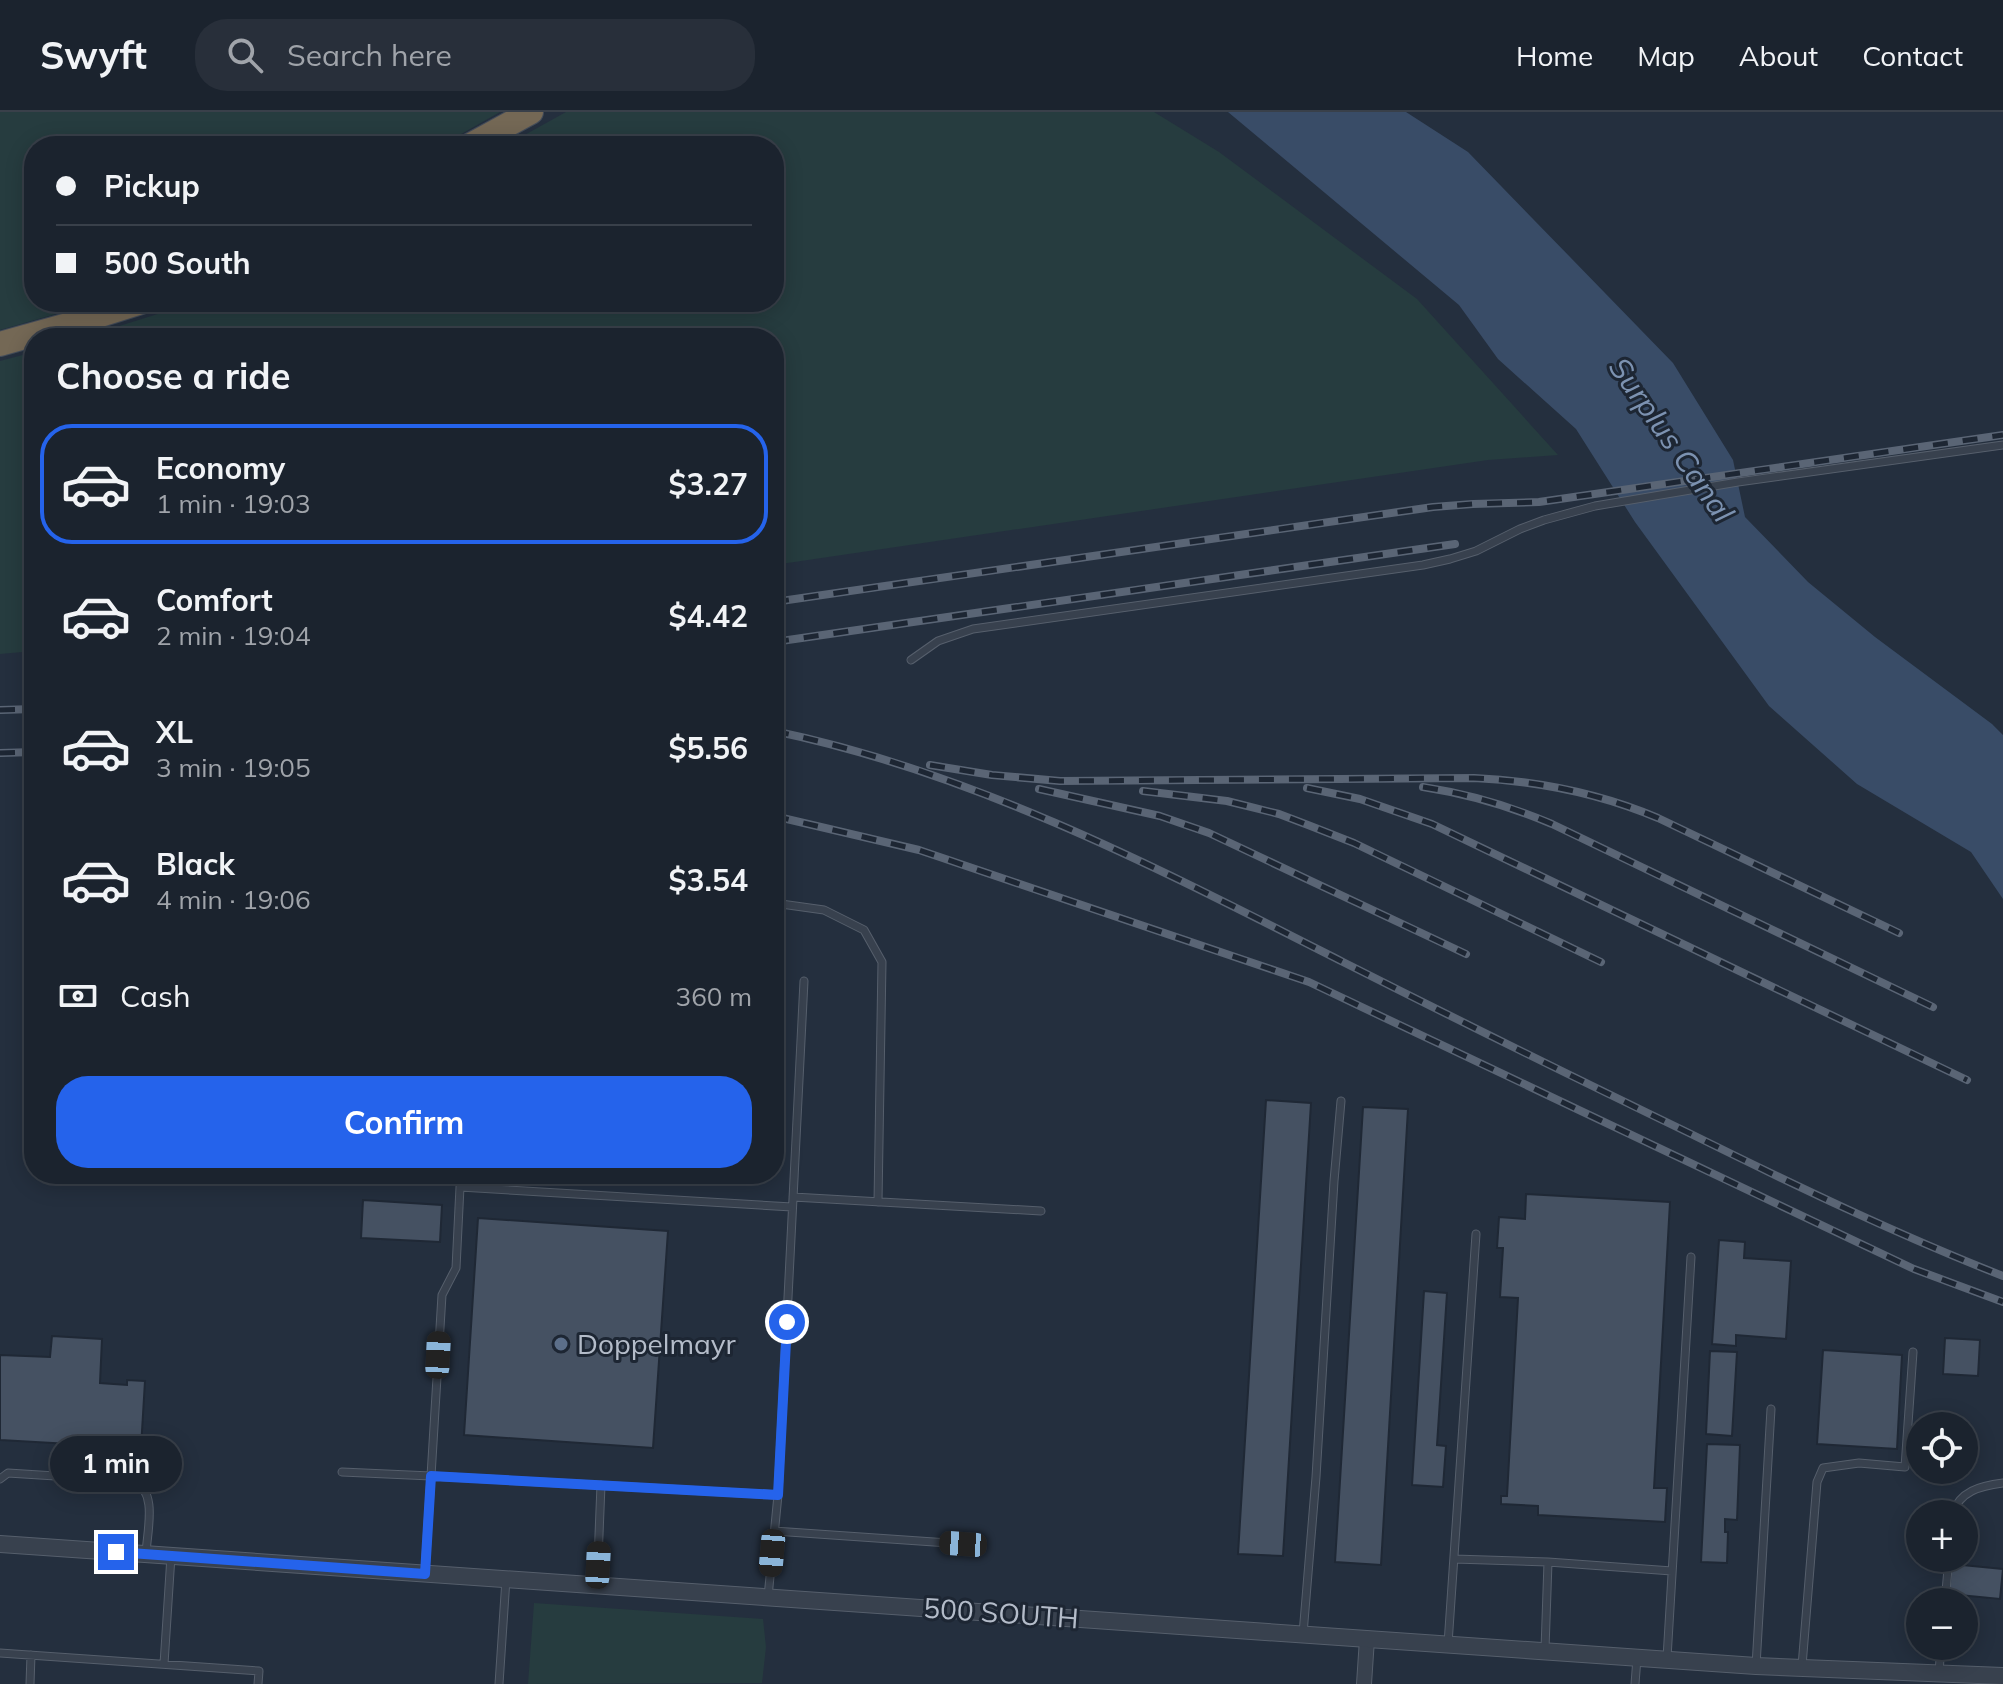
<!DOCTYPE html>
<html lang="en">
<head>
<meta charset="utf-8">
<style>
  body { margin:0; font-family:Mulish,sans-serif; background:#282f3a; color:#f1f3f6; height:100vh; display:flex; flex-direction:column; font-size:30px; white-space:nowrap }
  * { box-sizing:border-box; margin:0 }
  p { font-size:26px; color:#a0a4aa }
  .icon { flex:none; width:44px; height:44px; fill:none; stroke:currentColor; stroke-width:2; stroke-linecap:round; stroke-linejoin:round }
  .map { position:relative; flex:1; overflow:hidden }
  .sheet { position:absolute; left:24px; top:216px; width:760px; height:856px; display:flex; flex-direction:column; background:#1b232e; border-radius:32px; box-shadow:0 4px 20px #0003,0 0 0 2px #39404a }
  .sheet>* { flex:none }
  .banner { position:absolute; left:24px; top:24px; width:760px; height:176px; border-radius:32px; box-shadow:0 4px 20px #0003,0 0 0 2px #39404a; display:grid; align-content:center; height:176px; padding:0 32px; background:#1b232e }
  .controls { position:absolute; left:1906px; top:1300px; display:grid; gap:16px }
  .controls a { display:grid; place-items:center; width:72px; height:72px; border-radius:50%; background:#1b232e; box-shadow:0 4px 20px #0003,0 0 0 2px #39404a; font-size:40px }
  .end { position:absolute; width:36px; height:36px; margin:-18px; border:10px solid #2563eb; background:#fff; box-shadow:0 0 0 4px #fff }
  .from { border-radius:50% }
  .bubble { position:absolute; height:56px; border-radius:28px; background:#1b232e; box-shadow:0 4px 20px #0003,0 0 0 2px #39404a; font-size:26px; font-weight:700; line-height:56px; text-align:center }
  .car { position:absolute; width:24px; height:48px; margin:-24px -12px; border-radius:10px; box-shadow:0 0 6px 2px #0007; background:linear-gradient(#222 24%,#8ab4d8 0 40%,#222 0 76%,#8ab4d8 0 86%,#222 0) }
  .banner b { display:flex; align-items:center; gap:28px; height:76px; font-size:30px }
  .banner b+b { border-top:2px solid #39404a }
  .banner i { width:20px; height:20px; background:#f1f3f6 }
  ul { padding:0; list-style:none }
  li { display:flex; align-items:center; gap:24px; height:120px; margin:0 16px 12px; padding:0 16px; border:4px solid transparent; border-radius:32px }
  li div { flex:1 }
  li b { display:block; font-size:30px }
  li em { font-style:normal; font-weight:700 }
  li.current { border-color:#2563eb }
  li>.icon { width:72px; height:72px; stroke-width:1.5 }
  h2 { padding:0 32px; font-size:36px; line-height:96px }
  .pay { display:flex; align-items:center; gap:20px; height:88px; padding:0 32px; font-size:30px }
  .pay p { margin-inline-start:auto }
  .action { display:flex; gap:16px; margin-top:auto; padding:16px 32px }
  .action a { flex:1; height:92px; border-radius:32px; background:#2563eb; color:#fff; font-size:32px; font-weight:700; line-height:92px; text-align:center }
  header { display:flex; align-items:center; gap:48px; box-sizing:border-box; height:112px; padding:0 40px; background:#1b232e; border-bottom:2px solid #39404a }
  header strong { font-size:38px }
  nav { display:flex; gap:44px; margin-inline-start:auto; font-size:28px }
  .search { width:560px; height:72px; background:#282f3a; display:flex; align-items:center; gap:20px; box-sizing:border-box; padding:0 28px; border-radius:32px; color:#a0a4aa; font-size:30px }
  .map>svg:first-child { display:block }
  .green { fill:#263c3f }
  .water { fill:#394c67 }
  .building { fill:#455162; stroke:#1f2835; stroke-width:2 }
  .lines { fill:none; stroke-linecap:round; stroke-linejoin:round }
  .service-casing { stroke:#565f6c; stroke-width:9 }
  .minor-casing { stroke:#565f6c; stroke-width:16 }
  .tertiary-casing { stroke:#565f6c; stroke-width:18 }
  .motorway-casing { stroke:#434c59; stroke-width:26 }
  .service { stroke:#38414e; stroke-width:7 }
  .minor { stroke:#38414e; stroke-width:14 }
  .tertiary { stroke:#38414e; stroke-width:16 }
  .motorway { stroke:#746855; stroke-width:24 }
  .rail-casing { stroke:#5a6575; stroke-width:8 }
  .rail { stroke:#1d2633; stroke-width:5; stroke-dasharray:15; stroke-linecap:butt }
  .route { stroke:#2563eb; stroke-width:10 }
  .service-dot { fill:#5c6f8a; stroke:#1d2633; stroke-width:3 }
  .labels { text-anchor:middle; stroke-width:6; stroke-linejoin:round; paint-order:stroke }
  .poi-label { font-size:28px; fill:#b4bcc9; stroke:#1d2633; text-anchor:start }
  .street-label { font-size:28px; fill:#b4bcc9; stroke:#1d2633 }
  .water-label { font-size:30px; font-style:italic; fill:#7c92b1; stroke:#1d2633 }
</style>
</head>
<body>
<header>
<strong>Swyft</strong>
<div class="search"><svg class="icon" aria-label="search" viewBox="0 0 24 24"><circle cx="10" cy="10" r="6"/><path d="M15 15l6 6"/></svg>Search here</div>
<nav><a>Home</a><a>Map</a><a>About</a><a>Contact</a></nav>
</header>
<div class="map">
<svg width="2003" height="1572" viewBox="0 0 2003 1572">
  <rect width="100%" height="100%" fill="#242f3e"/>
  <!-- green -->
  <path class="green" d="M0 0H500L440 34H34V190H98L0 218Z
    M566 0H1154L1219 40 1417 187 1558 343 1488 348 774 453V226H81L196 190H774V34H505Z
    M34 240V539L0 542V249Z
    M534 1491 763 1507 766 1535 762 1571 528 1572Z"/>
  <!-- water -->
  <path class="water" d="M1228 0H1406L1468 40 1673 251 1733 348 1745 405 1808 470 1875 525 1992 612 2003 623V787L1971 740 1857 672 1769 594 1635 410 1576 317 1498 247 1459 193Z"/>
  <!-- building -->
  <path class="building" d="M1266 988 1311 991 1283 1444 1238 1442Z
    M1363 995 1408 997 1381 1453 1335 1450Z
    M1526 1082 1670 1090 1654 1376H1667L1665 1410 1538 1403V1394L1501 1392V1384H1507L1518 1186 1500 1185 1503 1136H1497L1499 1105 1525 1107Z
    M363 1088 442 1093 440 1130 361 1126Z
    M478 1106 668 1119 653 1336 464 1323Z
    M1719 1128 1745 1130 1744 1146 1791 1149 1786 1227 1736 1223V1234L1712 1232Z
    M1424 1179 1447 1181 1437 1333 1446 1334 1443 1375 1412 1373Z
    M52 1224 102 1227 100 1271 127 1273V1268L145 1269 141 1336 0 1328V1243L50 1245Z
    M1945 1226 1980 1228 1978 1264 1943 1262Z
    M1823 1238 1902 1243 1897 1337 1817 1332Z
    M1710 1239 1737 1240 1732 1324 1706 1322Z
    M1707 1332 1740 1333 1737 1408 1725 1407V1420H1728L1727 1451 1701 1450Z
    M1952 1452 2003 1457 2000 1487 1949 1482Z"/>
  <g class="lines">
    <defs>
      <path id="service" d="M911 548 938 529 973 517 1423 453 1450 447 1476 439 1520 417 1544 408 1595 394 1738 370 2003 333
        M774 791 824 798 864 818 882 850 878 1090
        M460 1075 461 1062
        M793 1085 1041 1099
        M342 1360 431 1364 442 1183 456 1156 460 1075 792 1095
        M0 1367 8 1361 134 1369C158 1380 147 1419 146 1442
        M1952 1402C1960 1379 1980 1374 2003 1371
        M774 1419 963 1432
        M1454 1447 1548 1450 1545 1537
        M1548 1450 1672 1459
        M425 1460 431 1364 778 1383
        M597 1473 601 1373
        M768 1485 778 1383 804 869
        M1945 1490 1949 1446
        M1303 1522 1316 1365 1334 1069 1341 989
        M1448 1532 1476 1122
        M0 1541 259 1559 258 1572
        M1667 1546 1691 1145
        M164 1552 171 1444
        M1756 1554 1771 1297
        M1802 1554 1817 1370 1823 1356 1859 1351 1905 1355 1913 1240
        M1939 1560 1941 1534
        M30 1572 31 1543
        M499 1572 506 1467
        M1635 1572 1637 1546"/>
      <path id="minor" d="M1364 1572 1367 1527"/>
      <path id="tertiary" d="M0 1432 1756 1554 2003 1564"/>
      <path id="motorway" d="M469 34 531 0
        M0 232 78 210 141 190"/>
    </defs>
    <!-- service casing -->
    <use href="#service" class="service-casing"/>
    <!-- minor casing -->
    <use href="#minor" class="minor-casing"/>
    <!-- tertiary casing -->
    <use href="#tertiary" class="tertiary-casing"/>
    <!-- motorway casing -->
    <use href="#motorway" class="motorway-casing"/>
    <!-- service -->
    <use href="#service" class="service"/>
    <!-- minor -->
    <use href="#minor" class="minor"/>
    <!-- tertiary -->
    <use href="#tertiary" class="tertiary"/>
    <!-- motorway -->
    <use href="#motorway" class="motorway"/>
    <defs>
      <path id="rail" d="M774 490 1433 395 1473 392 1539 390 2003 323
        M774 530 1455 432
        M0 598 34 597
        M774 619C976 661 1160 757 1343 850 1458 908 1573 965 1689 1021 1792 1072 1896 1122 2003 1164
        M0 641 34 640
        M930 653 992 663 1060 669 1474 666C1538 669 1599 681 1658 706L1899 821
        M1423 675C1468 682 1510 694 1552 712L1933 895
        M1307 676 1360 687 1432 712 1967 968
        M1039 677 1160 704 1209 721 1466 842
        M1143 679 1227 689 1279 702 1308 713 1354 731 1601 850
        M774 704 919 738 1309 870 1914 1157 2003 1190"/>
    </defs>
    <!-- rail casing -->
    <use href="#rail" class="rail-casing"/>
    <!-- rail -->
    <use href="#rail" class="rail"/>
  </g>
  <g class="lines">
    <!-- route -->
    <path class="route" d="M116 1440 425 1462 431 1364 778 1383 787 1210"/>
  </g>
  <!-- markers -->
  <circle class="service-dot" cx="561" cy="1232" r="8"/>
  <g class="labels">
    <!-- poi labels -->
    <g class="poi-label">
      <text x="577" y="1242">Doppelmayr</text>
    </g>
    <!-- street labels -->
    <g class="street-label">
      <text transform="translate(1001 1501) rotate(4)" y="10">500 SOUTH</text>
    </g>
    <!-- water labels -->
    <g class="water-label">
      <text transform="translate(1671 328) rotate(55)" y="10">Surplus Canal</text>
    </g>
  </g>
</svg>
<div class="controls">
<a><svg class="icon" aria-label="locate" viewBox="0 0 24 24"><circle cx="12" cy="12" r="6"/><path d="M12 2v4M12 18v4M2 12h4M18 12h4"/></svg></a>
<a>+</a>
<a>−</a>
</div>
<i class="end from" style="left:787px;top:1210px"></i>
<i class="end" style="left:116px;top:1440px"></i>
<div class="bubble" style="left:50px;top:1324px;width:132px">1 min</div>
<i class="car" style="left:438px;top:1243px;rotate:3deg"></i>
<i class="car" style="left:963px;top:1432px;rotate:274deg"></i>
<i class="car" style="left:772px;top:1441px;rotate:185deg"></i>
<i class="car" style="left:598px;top:1453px;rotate:3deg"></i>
<div class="banner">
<b><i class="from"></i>Pickup</b>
<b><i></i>500 South</b>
</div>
<section class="sheet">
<h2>Choose a ride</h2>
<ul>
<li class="current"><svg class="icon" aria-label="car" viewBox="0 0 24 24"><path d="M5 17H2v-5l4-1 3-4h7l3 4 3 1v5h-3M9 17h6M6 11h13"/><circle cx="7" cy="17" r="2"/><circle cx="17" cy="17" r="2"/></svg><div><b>Economy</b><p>1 min · 19:03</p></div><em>$3.27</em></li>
<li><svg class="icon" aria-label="car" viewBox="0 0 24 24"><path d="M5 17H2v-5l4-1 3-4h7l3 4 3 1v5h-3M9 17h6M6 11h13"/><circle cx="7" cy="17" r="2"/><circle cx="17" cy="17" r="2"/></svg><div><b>Comfort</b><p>2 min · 19:04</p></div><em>$4.42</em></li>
<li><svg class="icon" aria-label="car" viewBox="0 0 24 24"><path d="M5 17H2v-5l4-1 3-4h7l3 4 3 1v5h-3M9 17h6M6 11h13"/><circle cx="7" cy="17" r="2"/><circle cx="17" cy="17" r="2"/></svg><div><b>XL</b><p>3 min · 19:05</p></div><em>$5.56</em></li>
<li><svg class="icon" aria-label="car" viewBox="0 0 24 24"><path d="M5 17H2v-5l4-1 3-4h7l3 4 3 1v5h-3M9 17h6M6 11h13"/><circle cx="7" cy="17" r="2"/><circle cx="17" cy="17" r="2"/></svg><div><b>Black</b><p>4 min · 19:06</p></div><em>$3.54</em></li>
</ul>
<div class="pay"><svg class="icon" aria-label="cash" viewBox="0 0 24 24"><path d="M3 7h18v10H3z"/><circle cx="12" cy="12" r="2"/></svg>Cash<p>360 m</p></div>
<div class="action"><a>Confirm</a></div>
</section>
</div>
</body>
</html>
